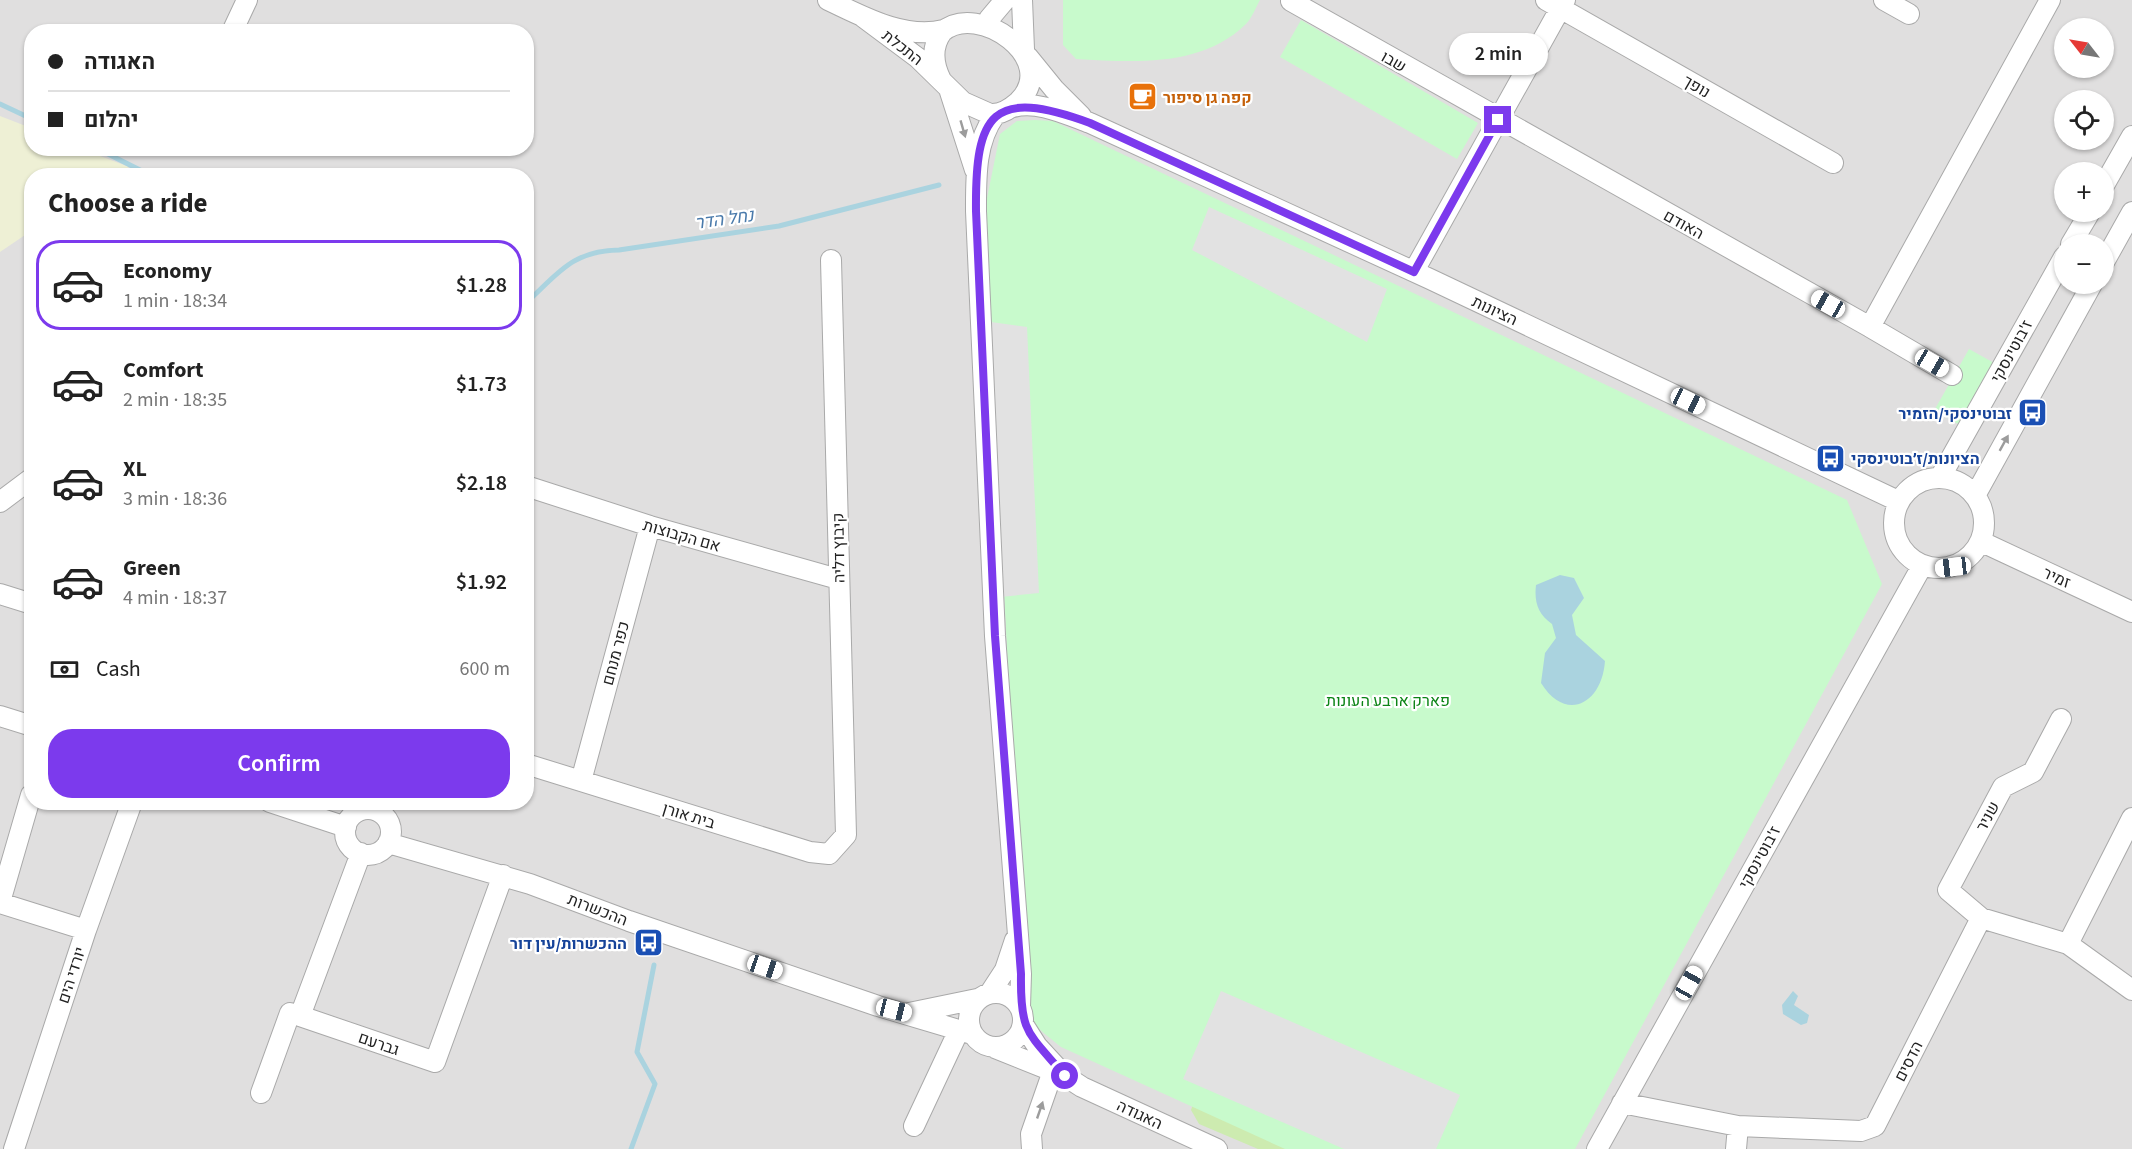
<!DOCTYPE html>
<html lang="en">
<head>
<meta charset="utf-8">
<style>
  body { margin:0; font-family:"Source Sans 3",Heebo,sans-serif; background:#f6f6f6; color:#222; height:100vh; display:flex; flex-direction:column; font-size:22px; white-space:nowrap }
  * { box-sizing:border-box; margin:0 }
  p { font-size:20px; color:#767676 }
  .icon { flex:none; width:33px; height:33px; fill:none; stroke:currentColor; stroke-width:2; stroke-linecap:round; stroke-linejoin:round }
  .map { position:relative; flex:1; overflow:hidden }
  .drawer { position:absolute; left:24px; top:168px; width:510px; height:642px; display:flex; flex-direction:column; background:#fff; border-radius:24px; box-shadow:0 2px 4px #0004 }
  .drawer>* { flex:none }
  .guide { position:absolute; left:24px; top:24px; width:510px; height:132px; border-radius:24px; box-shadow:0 2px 4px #0004; display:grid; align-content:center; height:132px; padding:0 24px; background:#fff }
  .needle { width:39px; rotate:301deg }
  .buttons { position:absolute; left:2054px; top:18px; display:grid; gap:12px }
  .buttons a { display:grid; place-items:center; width:60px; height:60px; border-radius:50%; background:#fff; box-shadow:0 2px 4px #0004; font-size:30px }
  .end { position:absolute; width:27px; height:27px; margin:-14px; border:8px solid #7c3aed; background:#fff; box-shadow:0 0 0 3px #fff }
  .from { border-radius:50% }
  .bubble { position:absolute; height:42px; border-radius:21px; background:#fff; box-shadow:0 2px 4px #0004; font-size:20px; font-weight:600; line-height:42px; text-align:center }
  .car { position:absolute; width:18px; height:36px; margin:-18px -9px; border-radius:8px; box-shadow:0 0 4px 2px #0007; background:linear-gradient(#fff 24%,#345 0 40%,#fff 0 76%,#345 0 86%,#fff 0) }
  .guide b { display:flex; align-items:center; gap:21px; height:57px; font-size:22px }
  .guide b+b { border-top:2px solid #e0e0e0 }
  .guide i { width:15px; height:15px; background:#222 }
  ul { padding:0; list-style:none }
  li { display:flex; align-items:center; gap:18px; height:90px; margin:0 12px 9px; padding:0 12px; border:3px solid transparent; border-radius:24px }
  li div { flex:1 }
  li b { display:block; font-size:22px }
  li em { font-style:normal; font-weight:600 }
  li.current { border-color:#7c3aed }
  li>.icon { width:54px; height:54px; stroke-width:1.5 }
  h2 { padding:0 24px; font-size:27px; line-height:72px }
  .pay { display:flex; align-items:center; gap:15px; height:66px; padding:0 24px; font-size:22px }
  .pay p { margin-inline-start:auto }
  .action { display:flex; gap:12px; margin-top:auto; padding:12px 24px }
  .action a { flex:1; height:69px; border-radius:24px; background:#7c3aed; color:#fff; font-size:24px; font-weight:600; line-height:69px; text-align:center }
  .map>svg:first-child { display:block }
  .residential { fill:#e0dfdf; fill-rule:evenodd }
  .farmland { fill:#eef0d5 }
  .grass { fill:#cdebb0 }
  .park { fill:#c8facc }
  .parking { fill:#e2e2e2 }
  .water { fill:#aad3df }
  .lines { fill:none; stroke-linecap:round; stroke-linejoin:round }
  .stream { stroke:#aad3df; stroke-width:5 }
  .minor-casing { stroke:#a9a9a9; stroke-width:22 }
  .minor { stroke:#fff; stroke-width:20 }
  .oneway { fill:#9c9c9c }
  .route { stroke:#7c3aed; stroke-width:8 }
  .labels { text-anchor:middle; stroke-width:4.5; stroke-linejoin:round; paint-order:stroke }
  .street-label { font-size:16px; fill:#222; stroke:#fff }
  .food-label { font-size:16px; font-weight:bold; fill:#c56008; stroke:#fff; text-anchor:start }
  .transit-label { font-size:16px; font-weight:bold; fill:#164399; stroke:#fff; text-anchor:end }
  .park-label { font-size:16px; fill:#0c8416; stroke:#fff }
  .water-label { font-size:18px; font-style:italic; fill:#4a7aab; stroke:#fff }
</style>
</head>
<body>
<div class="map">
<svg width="2132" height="1149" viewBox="0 0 2132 1149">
  <rect width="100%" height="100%" fill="#f2efe9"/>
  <!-- residential -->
  <path class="residential" d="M0 0H2132V1149H0ZM2064 28H2103V68H2064ZM32 32H526V148H32ZM2064 100H2103V140H2064ZM2064 172H2103V212H2064ZM32 176H526V802H32ZM2064 244H2103V284H2064Z"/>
  <!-- farmland -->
  <path class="farmland" d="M0 116 31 128 32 148 82 149 129 167 116 175 32 176 31 231 0 252Z"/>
  <!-- grass -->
  <path class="grass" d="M1194 1101 1336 1149H1258L1199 1124 1191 1110Z"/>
  <!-- park -->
  <path class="park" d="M1063 0H1260C1256 7 1252 18 1246 24 1201 68 1134 62 1076 59L1063 45Z
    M1301 20 1478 123 1457 159 1280 57Z
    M1035 120 1053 121 1847 500 1882 584 1575 1149H1285L1061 1047C1036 1026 1028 1025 1024 991L985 208 1000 134 1017 121Z
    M1969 349 1996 364 1961 426 1935 409Z"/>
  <!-- parking -->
  <path class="parking" d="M1209 207 1387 289 1367 342 1192 250Z
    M991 322 1027 327 1039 593 1000 597Z
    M1221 991 1460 1095 1436 1149H1344L1183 1079Z"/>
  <!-- water -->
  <path class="water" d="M1560 575 1574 578 1584 598 1572 615 1576 635 1605 661C1602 704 1566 723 1541 683L1545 653 1556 638 1552 624C1538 614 1534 602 1536 585Z
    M1793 991 1798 996 1794 1005 1809 1015 1807 1023 1801 1025 1783 1014 1782 1005Z"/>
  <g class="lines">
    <!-- stream -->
    <path class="stream" d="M0 104 32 119
      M96 148 152 176
      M526 303C558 274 571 251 619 250L779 226 939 185
      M631 1149 655 1084 637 1052 654 965"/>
    <defs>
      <path id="minor" d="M828 0C862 16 904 40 944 30
        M1022 0 1024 49
        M1546 0 1833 163
        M1884 0 1909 14
        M1291 1 1870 327 2050 0
        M863 17 918 58 963 102 990 114C1001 115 1010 109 1018 102 1062 60 978 0 942 32 931 47 933 64 941 80
        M989 19 1005 0
        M232 32 247 0
        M1028 57 1054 89 1081 116
        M950 92 975 170
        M1010 108C1035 99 1066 114 1090 123L1430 279 1898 501
        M995 115C975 142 976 178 976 211L995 636 1021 974 1020 1007
        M2103 187 2132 136
        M2071 244 2090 212
        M2103 264 2132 212
        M1414 271 1565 0
        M1870 327 1952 375
        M1941 476 2064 257
        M1894 523a45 45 0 1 1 90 0a45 45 0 1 1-90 0Z
        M526 486 650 526 838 579
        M1976 494 2092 284
        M0 502 32 478
        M1982 542 2132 612
        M0 594 32 604
        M0 716 32 726
        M526 764 810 852 829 854 846 835 831 260
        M581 781 650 526
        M270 802 346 827
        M345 832a23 23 0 1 1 46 0a23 23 0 1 1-46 0Z
        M388 843 530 884 629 921 878 1006 972 1034
        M361 853 300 1016 435 1062 503 875
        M0 902 31 795
        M0 903 86 930
        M1981 918 1948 890 2003 787 2033 772 2061 719
        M2068 944 2132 818
        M969 1020a27 27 0 1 1 54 0a27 27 0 1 1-54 0Z
        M990 993 1005 970 1015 940
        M909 1013 977 999
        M1023 1024 1037 1046 1061 1072
        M995 1048 1065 1076 1082 1087 1217 1149
        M261 1093 290 1013 300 1016
        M1622 1103 1738 1126 1861 1131 1875 1126 1981 918 2068 944 2132 990
        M914 1126 959 1030
        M14 1149 86 930 132 802
        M1032 1149 1031 1134 1053 1071
        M1597 1149 1922 566
        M1736 1149 1738 1126"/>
    </defs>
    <!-- minor casing -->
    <use href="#minor" class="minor-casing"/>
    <!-- minor -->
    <use href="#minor" class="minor"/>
  </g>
  <!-- one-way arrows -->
  <defs><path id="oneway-solid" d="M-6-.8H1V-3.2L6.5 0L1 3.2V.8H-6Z" transform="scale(1.5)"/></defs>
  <g class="oneway">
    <use href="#oneway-solid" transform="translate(963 129) rotate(74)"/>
    <use href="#oneway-solid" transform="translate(2004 443) rotate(-61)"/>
    <use href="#oneway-solid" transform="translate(1040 1110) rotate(-71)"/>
  </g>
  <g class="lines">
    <!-- route -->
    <path class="route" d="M1065 1076C1028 1032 1020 1034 1021 974L995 636 976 211C975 113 992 87 1090 123L1414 272 1498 120"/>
  </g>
  <!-- icons -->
  <defs>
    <symbol id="cafe-square" viewBox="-11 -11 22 22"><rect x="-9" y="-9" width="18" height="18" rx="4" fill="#e8710a" stroke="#fff"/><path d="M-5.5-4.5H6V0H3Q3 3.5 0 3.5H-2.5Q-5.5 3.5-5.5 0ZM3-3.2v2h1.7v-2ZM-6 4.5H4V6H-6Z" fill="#fff"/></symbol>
    <symbol id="bus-square" viewBox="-11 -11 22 22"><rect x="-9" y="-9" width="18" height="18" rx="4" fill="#1a4fb4" stroke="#fff"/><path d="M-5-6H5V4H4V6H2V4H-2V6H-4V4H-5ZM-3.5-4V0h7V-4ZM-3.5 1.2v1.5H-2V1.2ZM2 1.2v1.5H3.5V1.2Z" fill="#fff"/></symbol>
  </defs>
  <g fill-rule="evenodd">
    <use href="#cafe-square" x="1126" y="80" width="33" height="33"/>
    <use href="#bus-square" x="2016" y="396" width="33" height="33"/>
    <use href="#bus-square" x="1814" y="442" width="33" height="33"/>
    <use href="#bus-square" x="632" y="926" width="33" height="33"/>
  </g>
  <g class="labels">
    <!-- street labels -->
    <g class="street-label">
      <text transform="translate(903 47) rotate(38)" y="6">התכלת</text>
      <text transform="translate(1394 61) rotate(30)" y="6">שבו</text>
      <text transform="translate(1697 86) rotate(30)" y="6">נופך</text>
      <text transform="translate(1684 224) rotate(29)" y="6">האודם</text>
      <text transform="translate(1495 310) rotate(25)" y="6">הציונות</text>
      <text transform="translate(2011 351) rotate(-61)" y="6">ז'בוטינסקי</text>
      <text transform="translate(682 535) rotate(16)" y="6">אם הקבוצות</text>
      <text transform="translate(838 548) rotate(-91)" y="6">קיבוץ דליה</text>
      <text transform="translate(2057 577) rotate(25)" y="6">זמיר</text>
      <text transform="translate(615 653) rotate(-75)" y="6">כפר מנחם</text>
      <text transform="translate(689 815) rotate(17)" y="6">בית אורן</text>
      <text transform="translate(1987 816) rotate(-62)" y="6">שניר</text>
      <text transform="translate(1759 857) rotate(-61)" y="6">ז'בוטינסקי</text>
      <text transform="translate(598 909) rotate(21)" y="6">ההכשרות</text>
      <text transform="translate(71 975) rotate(-72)" y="6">יורדי הים</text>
      <text transform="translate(379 1043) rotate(19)" y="6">גברעם</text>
      <text transform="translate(1908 1061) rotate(-63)" y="6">הדסים</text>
      <text transform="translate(1140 1114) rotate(25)" y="6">האגודה</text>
    </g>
    <!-- food labels -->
    <g class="food-label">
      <text x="1163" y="103">קפה גן סיפור</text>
    </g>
    <!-- transit labels -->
    <g class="transit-label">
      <text x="2012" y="419">זבוטינסקי/הזמיר</text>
      <text x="1851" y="464" text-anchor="start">הציונות/ז׳בוטינסקי</text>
      <text x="627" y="949">ההכשרות/עין דור</text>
    </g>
    <!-- park labels -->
    <g class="park-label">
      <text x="1388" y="706">פארק ארבע העונות</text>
    </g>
    <!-- water labels -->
    <g class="water-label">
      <text transform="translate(724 219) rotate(-8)" y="6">נחל הדר</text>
    </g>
  </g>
</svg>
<div class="buttons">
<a><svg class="needle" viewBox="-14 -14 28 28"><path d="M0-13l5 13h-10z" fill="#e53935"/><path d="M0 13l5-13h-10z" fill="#767676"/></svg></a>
<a><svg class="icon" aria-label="locate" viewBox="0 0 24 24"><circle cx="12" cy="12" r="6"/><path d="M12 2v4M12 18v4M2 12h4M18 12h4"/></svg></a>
<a>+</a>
<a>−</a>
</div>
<i class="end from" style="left:1065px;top:1076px"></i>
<i class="end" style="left:1498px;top:120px"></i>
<div class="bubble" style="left:1449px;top:33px;width:99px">2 min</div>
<i class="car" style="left:1828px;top:304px;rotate:299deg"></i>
<i class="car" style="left:1932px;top:363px;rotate:120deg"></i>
<i class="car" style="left:1688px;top:401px;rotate:115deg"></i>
<i class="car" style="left:1953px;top:567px;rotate:263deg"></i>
<i class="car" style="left:765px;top:967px;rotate:109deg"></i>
<i class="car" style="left:1689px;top:983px;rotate:29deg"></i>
<i class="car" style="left:894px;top:1010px;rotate:104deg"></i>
<div class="guide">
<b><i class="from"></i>האגודה</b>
<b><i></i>יהלום</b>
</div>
<section class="drawer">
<h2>Choose a ride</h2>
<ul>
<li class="current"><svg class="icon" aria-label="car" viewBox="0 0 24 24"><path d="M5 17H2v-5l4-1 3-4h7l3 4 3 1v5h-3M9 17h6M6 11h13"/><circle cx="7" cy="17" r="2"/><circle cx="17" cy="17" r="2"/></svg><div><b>Economy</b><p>1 min · 18:34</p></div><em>$1.28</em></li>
<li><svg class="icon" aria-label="car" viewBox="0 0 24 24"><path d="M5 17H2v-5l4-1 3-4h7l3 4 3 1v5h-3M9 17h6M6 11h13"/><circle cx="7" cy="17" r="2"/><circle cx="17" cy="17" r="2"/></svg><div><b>Comfort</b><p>2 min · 18:35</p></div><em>$1.73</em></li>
<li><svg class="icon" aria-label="car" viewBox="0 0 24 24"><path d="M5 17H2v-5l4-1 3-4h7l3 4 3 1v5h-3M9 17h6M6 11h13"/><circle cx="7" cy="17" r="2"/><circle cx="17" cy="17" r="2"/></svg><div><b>XL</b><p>3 min · 18:36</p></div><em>$2.18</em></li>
<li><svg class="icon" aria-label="car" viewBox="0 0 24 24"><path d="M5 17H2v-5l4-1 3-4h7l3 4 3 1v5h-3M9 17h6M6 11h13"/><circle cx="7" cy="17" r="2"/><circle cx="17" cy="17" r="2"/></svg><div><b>Green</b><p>4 min · 18:37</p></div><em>$1.92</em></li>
</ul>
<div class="pay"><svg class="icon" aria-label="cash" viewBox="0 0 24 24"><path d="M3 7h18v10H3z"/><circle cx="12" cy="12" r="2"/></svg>Cash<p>600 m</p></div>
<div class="action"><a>Confirm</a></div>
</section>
</div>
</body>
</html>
